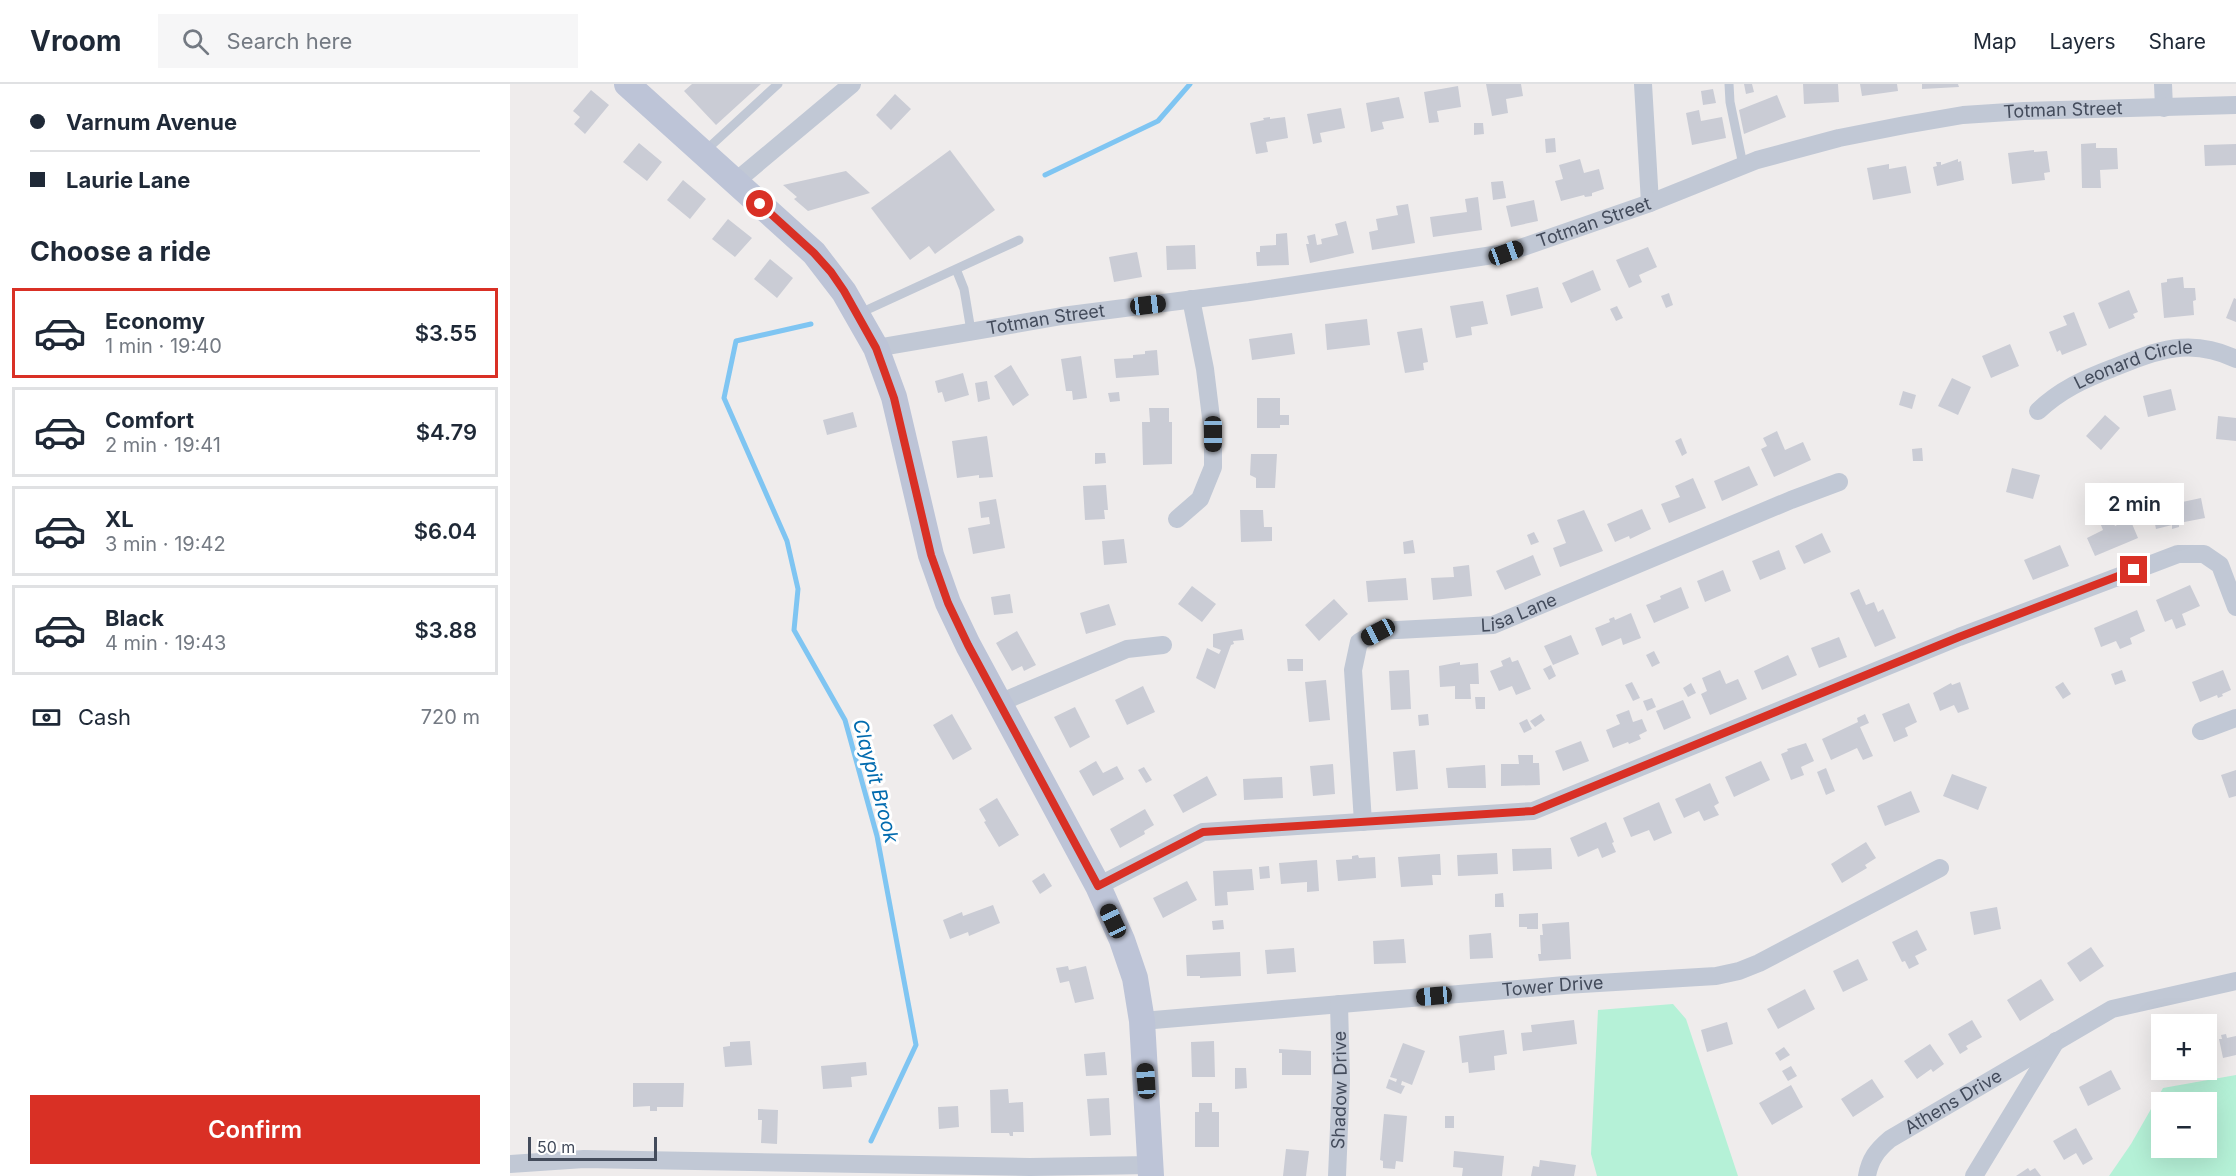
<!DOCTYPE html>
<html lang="en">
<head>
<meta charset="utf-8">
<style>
  body { margin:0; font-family:Inter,sans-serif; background:#f6f6f7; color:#1f2937; height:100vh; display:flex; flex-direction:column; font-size:22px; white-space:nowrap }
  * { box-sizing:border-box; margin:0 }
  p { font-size:20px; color:#747a83 }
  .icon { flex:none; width:33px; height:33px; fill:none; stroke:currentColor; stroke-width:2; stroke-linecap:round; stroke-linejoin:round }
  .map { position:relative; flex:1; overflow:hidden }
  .drawer { display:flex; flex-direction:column; background:#fff; width:510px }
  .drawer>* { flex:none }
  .top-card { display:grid; align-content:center; height:132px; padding:0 30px; background:#fff }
  .fabs { position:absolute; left:1641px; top:930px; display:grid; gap:12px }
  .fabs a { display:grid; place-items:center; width:66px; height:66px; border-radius:0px; background:#fff; box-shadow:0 6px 24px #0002; font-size:30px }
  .scale { position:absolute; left:18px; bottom:15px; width:129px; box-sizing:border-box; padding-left:6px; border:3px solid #434b5b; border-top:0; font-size:16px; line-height:21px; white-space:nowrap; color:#434b5b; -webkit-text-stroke:4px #fff; paint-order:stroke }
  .end { position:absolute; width:27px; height:27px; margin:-14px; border:8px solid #d93025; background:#fff; box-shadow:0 0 0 3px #fff }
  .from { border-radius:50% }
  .bubble { position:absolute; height:42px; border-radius:0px; background:#fff; box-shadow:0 6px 24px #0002; font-size:20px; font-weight:600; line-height:42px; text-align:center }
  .car { position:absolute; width:18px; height:36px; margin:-18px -9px; border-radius:8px; box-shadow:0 0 4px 2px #0007; background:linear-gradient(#222 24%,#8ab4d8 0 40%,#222 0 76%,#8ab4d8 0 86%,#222 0) }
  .top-card b { display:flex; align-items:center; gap:21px; height:57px; font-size:22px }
  .top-card b+b { border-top:2px solid #e0e1e3 }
  .top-card i { width:15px; height:15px; background:#1f2937 }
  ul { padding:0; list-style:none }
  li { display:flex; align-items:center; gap:18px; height:90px; margin:0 12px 9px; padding:0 18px; border:3px solid #e0e1e3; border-radius:0px }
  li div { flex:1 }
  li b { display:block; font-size:22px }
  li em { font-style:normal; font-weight:600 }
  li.on { border-color:#d93025 }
  li>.icon { width:54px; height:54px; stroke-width:1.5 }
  h2 { padding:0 30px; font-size:27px; line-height:72px }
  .pay { display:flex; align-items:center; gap:15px; height:66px; padding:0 30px; font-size:22px }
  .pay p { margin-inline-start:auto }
  .primary-button { display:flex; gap:12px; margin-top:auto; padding:12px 30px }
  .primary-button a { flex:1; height:69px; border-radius:0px; background:#d93025; color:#fff; font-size:24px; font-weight:600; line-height:69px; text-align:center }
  header { display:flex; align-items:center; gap:36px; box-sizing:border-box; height:84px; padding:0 30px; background:#fff; border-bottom:2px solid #e0e1e3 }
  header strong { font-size:28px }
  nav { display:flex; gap:33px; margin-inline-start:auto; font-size:21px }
  .search { width:420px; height:54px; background:#f6f6f7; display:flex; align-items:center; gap:15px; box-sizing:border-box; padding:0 21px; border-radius:0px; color:#747a83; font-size:22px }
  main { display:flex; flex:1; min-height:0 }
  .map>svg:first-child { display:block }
  .green { fill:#b5f1d7; fill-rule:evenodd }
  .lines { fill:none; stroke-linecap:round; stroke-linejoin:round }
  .stream { stroke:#7fc5f2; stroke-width:5 }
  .building { fill:#caccd5 }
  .lane { stroke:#c1c8d5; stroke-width:9 }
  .street { stroke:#c1c8d5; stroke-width:18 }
  .secondary { stroke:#bdc4d7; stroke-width:26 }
  .route { stroke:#d93025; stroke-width:8 }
  .labels { text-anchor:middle; stroke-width:6; stroke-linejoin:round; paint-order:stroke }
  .street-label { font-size:18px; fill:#434b5b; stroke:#fff }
  .water-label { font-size:20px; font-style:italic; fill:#026baf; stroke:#fff }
</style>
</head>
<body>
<header>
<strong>Vroom</strong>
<div class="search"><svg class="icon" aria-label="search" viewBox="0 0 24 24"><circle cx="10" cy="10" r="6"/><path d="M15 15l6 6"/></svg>Search here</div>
<nav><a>Map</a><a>Layers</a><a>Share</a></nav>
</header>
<main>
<section class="drawer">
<div class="top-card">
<b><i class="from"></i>Varnum Avenue</b>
<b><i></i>Laurie Lane</b>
</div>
<h2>Choose a ride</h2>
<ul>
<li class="on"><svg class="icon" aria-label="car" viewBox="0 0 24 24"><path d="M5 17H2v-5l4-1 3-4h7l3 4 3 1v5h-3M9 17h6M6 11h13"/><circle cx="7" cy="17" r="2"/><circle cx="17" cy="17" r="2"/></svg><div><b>Economy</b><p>1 min · 19:40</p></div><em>$3.55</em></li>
<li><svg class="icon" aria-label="car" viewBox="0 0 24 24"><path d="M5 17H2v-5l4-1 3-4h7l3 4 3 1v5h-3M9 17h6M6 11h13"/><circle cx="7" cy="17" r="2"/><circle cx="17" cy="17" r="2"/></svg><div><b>Comfort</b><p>2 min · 19:41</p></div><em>$4.79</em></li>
<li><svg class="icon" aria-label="car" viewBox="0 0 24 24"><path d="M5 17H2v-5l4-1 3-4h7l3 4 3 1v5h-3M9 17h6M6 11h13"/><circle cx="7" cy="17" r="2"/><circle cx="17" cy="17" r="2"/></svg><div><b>XL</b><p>3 min · 19:42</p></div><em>$6.04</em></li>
<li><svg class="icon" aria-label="car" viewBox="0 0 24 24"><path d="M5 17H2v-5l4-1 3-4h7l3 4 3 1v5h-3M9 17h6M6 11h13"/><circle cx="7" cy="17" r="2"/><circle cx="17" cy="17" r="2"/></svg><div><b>Black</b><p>4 min · 19:43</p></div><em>$3.88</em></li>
</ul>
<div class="pay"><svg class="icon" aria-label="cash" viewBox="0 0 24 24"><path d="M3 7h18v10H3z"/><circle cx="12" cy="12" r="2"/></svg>Cash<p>720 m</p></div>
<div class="primary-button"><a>Confirm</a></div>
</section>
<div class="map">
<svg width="1726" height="1092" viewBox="0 0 1726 1092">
  <rect width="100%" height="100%" fill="#efecec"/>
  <!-- green -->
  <path class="green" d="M1163 920 1176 935 1228 1092H1087L1081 1070 1088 926Z
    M1726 991V1092H1599L1621 1060 1653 1004ZM1696 1018V1064H1652V1018Z"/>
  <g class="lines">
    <!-- stream -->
    <path class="stream" d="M535 91 648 37 680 0
      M301 240 226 257 214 314 277 457 288 505 284 546 335 636 367 752 406 961 361 1057"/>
  </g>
  <!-- building -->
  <path class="building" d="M182 0H251L206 41 174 7Z
    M976 0H1011L1013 12 996 15 998 29 982 32Z
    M1234 0H1242L1244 8 1236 10Z
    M1293 0H1328L1329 18 1294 20Z
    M1350 0H1387L1388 7 1352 12Z
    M1412 0H1448L1449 3 1412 5Z
    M948 2 951 23 927 27 929 38 919 39 914 8Z
    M1203 5 1206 19 1193 21 1191 7Z
    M81 6 99 21 75 50 64 40 70 33 63 27Z
    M385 10 401 25 381 46 366 31Z
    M1267 11 1276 33 1234 50 1229 26Z
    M889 13 894 34 872 38 874 45 861 48 856 19Z
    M831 24 835 44 810 49 812 58 803 60 797 30Z
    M1189 26 1191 37 1212 33 1216 54 1182 61 1176 29Z
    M760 33V35L775 33 778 54 756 58 758 68 746 70 740 39 754 36 753 34Z
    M964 39H973L974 50 964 51Z
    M1045 54 1046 68 1036 69 1035 55Z
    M129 59 152 78 137 97 113 78Z
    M1586 59V64H1607L1608 85 1590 86 1591 104H1572L1571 60Z
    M1726 60V81L1695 82 1694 61Z
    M440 66 485 126 425 170 419 162 400 176 361 124Z
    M1524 66V68L1537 67 1540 88 1534 89 1535 96 1502 100 1498 69Z
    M1070 75 1074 89 1089 85 1094 105 1082 109V112L1075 113 1074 111 1051 117 1045 97 1053 95 1049 81Z
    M1448 75V78L1451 77 1454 96 1427 102 1423 83 1427 82 1426 78H1431V81Z
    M1379 80V85L1396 82 1401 109 1363 116 1357 84Z
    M336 87 360 109 298 127 284 115 287 113 273 101Z
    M173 96 196 115 180 135 157 116Z
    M993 97 996 114 983 116 981 98Z
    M968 113 972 146 923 153 920 133 957 128 955 115Z
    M1024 116 1028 137 1001 143 996 122Z
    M898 120 905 159 862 166 859 148 868 146 866 135 888 131 886 122Z
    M218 135 242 154 225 173 202 155Z
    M836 137 844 169 800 179 796 160H799L797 152 805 150 807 161 812 160 811 155 828 151 825 140Z
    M777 149 779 181 747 182 746 168H750V162L766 161V150Z
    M685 161 686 185 657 186 656 162Z
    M1138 163 1147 183 1129 191 1132 198 1119 204 1106 176Z
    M627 168 632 193 604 198 599 173Z
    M260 175 283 194 267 214 244 195Z
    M1083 186 1091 206 1061 219 1052 199Z
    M1673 193 1674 204H1685L1686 216 1683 217 1684 231 1654 234 1651 199 1657 198V195Z
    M1028 203 1033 224 1001 232 996 211Z
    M1619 206 1628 228 1623 230 1625 234 1599 245 1588 219Z
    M1159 209 1163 221 1156 224 1151 212Z
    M1724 214 1726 215V238L1716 234Z
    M973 217 978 240 961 243 962 251 946 254 940 222Z
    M1107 222 1113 234 1106 237 1100 225Z
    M1564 228 1577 261 1552 271 1550 266 1547 268 1539 248 1557 241 1553 232Z
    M857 235 860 261 817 266 815 240Z
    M912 244 918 278 913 279 914 286 895 289 887 248Z
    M782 249 785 270 742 276 739 255Z
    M1500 260 1509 282 1481 294 1472 272Z
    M647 266 649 291 606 294 604 275 623 274V271L635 270V267Z
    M571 272 577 314 563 316 562 307H556L551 275Z
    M501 281 519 311 503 322 484 292Z
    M453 289 459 311 435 318 432 308 428 309 425 297Z
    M1442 294 1461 303 1448 331 1428 322Z
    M477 297 480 315 468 318 465 299Z
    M1661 305 1666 326 1638 333 1633 312Z
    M1393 307 1406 311 1402 325 1389 321Z
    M609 308 610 317 600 318 598 309Z
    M747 314H770V331H779V341H770V344H747Z
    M639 324H659V338H662V380L633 381 632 338H640Z
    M343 328 347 343 317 351 313 336Z
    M1595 331 1610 344 1591 366 1576 352Z
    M1708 332 1726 334V357L1706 355Z
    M1267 347 1275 366 1293 358 1301 376 1264 393 1251 365 1257 362 1253 354Z
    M477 352 483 393 469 394V391L447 394 442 357Z
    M1171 354 1177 369 1172 372 1165 357Z
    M1412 364 1413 377H1403L1402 365Z
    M585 369H595L596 379 585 380Z
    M741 370H767L765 404H746V394L740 391Z
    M1239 382 1248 401 1212 417 1204 397Z
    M1502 384 1530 391 1523 415 1496 408Z
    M1183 394 1196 424 1159 439 1151 420 1170 413 1165 402Z
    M596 401 598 426H594L595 435 575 436 573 402Z
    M1691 414 1695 434 1669 439V443L1662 445V441L1646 445 1642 425 1648 423 1647 418 1661 415 1663 420Z
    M486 415 495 464 463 470 458 444 480 440 479 433 471 434 469 418Z
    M1132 425 1141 445 1120 455 1119 452 1105 458 1097 440Z
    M730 426H753L754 443H762V457L731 458Z
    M1074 426 1093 467 1050 483 1043 464 1056 459 1047 436Z
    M1600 431 1605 442 1620 435 1628 454 1585 472 1577 454 1593 446 1589 436Z
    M1024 448 1029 458 1021 461 1017 451Z
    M1312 449 1321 468 1294 480 1285 462Z
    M614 455 617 479 594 481 592 457Z
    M903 456 905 469 894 470 893 458Z
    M1550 461 1559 482 1523 496 1514 476Z
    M1269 466 1276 485 1250 496 1242 477Z
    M1023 471 1031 491 995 506 986 487Z
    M959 481 962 512 923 516 921 494 944 493 943 483Z
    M1213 486 1221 507 1195 518 1187 497Z
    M896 494 898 516 858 518 856 497Z
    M1680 501 1690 522 1672 530 1676 541 1666 545 1662 535 1655 538 1646 516Z
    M682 502 706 520 692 538 668 520Z
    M1171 503 1179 524 1144 539 1136 521 1151 515 1150 512Z
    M1349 505 1356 521 1364 518 1368 528 1373 525 1386 554 1365 563 1340 509Z
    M500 510 503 529 484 531 481 513Z
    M824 515 838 530 809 557 795 541Z
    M599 520 606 541 576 550 570 529Z
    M1627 526 1635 547 1620 554 1622 560 1610 565 1606 557 1591 563 1584 544Z
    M1121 529 1131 554 1113 561 1111 554 1092 562 1085 544 1100 538 1099 535 1104 533 1105 536Z
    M732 545 734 556 723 557 724 560 721 561 705 605 686 594 697 564 709 570 711 566 703 563V550Z
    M507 547 526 581 514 587 512 582 502 587 486 559Z
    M1061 551 1069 570 1043 581 1034 562Z
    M1329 553 1337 573 1309 584 1301 564Z
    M1144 567 1150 579 1142 583 1136 571Z
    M1278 571 1287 591 1252 606 1244 587Z
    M1000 573 1002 578 1008 576 1021 605 1006 611 1002 602 989 607 980 587 993 582 991 577Z
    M777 575H793V587H778Z
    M950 578V581L968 579 969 600H960L961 615H945V602L930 603 929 582Z
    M1041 581 1046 592 1039 596 1033 585Z
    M899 586 901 625 881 626 879 587Z
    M1210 586 1216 600 1228 595 1237 615 1200 631 1191 610 1197 607 1192 594Z
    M1612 586 1616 597 1605 601 1601 590Z
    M1713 586 1721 606 1712 610 1713 612 1708 614 1707 611 1690 618 1682 598Z
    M816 596 820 636 799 638 795 598Z
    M1122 598 1130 614 1123 617 1115 601Z
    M1450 598 1459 625 1448 629 1444 621 1430 627 1423 609 1441 599 1442 601Z
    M1553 598 1561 610 1553 615 1545 603Z
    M1181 599 1186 609 1178 613 1173 604Z
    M633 602 645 628 617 641 605 616Z
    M965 613H975V625H966Z
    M1142 614 1146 623 1137 627 1133 617Z
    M1173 616 1181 634 1154 646 1146 627Z
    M1399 619 1407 638 1395 644 1398 652 1384 658 1372 630Z
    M565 623 580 653 560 664 544 633Z
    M1119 626 1123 638 1132 635 1137 647 1129 651 1131 655 1119 660 1118 658 1103 664 1096 646 1110 640 1106 631Z
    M442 630 462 665 443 676 423 641Z
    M918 630 919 641 909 642 908 631Z
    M1031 630 1035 636 1025 643 1020 637Z
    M1355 630 1359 639 1350 643 1363 672 1353 676 1347 664 1321 676 1312 655 1348 638 1347 634Z
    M1017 635 1022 645 1014 649 1009 639Z
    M1071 657 1079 677 1053 687 1045 667Z
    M1296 659 1304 677 1291 683 1294 691 1281 696 1271 670 1278 667 1277 665Z
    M905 666 908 705 886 707 883 668Z
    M1008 671H1023V679H1029L1030 701 991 702V680H1009Z
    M586 677 593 689 607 682 614 695 583 712 569 687Z
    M1251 677 1260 696 1224 713 1215 693Z
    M823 680 825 710 803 712 800 682Z
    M975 681 976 704H938L936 684Z
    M634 683 642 696 636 699 628 686Z
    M1316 684 1325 707 1316 711 1307 688Z
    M1726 686V712L1719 714 1711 691Z
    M1442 690 1477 703 1468 726 1433 712Z
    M697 692 707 711 673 729 663 711Z
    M772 693 773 714 734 716 733 695Z
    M1200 699 1209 719 1204 722 1209 731 1194 737 1189 727 1174 734 1165 715Z
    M1401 707 1410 728 1375 742 1367 722Z
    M487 714 509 751 489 763 474 738 476 737 469 725Z
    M1149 718 1162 749 1144 757 1139 746 1121 753 1113 734Z
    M635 725 644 741 634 747 635 750 610 764 600 745Z
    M1096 738 1104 758 1102 759 1106 768 1092 774 1088 764 1068 773 1060 754Z
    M1356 758 1366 774 1355 781 1357 784 1332 799 1321 780Z
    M1041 764 1042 785 1003 787 1002 765Z
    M987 769 988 790 948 792 947 771Z
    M930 770 931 791H922L923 801 891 803 888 773Z
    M848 771 849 774 865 773 866 794 828 797 826 776 842 775V772Z
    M807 776 809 807 797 808V798L771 800 769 779Z
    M759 782 760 794 750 795 749 783Z
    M742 785 744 806 717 808 718 821 705 822 703 787Z
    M534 789 542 802 530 810 522 797Z
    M677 797 687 816 653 834 643 814Z
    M993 809 994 823H985V810Z
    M483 821 490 839 459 852 458 848 440 855 433 836 452 828 453 832Z
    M1487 823 1491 845 1464 851 1460 828Z
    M1028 829V845H1017V843H1009V830Z
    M713 836 714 845 703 846 702 837Z
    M1059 838 1061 875 1029 877 1028 870H1031L1030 851H1033L1032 840Z
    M1407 846 1417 866 1405 872 1409 880 1399 885 1395 877 1392 878 1382 858Z
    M981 849 983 874 960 875 959 851Z
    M894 855 896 879 864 880 863 857Z
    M1581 863 1594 882 1570 898 1557 879Z
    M784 864 786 888 757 890 755 866Z
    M730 868 731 892 690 894V892H677L676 871Z
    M1348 875 1358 896 1333 908 1323 887Z
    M558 882 559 886 576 882 584 915 565 919 559 897 550 899 546 884Z
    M1531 895 1544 916 1510 937 1497 916Z
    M1295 905 1305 925 1268 945 1257 925Z
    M1064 936 1067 960 1013 967 1011 949 1022 948 1021 941Z
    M1462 936 1472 953 1456 962 1458 965 1450 970 1438 950Z
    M1217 938 1223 960 1197 968 1191 946Z
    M994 946 997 970 984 972 985 986 959 989 958 978 952 979 949 952Z
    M1716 950 1717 954 1726 952V971L1713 974 1709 955H1712L1711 951Z
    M240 957 242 981 215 983 213 963 220 962V958Z
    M704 957 705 993H682L681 958Z
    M893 959 915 967 902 1001 892 997 891 1001 895 1002 891 1010 876 1004 879 995 886 998 887 995 880 993Z
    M1420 960 1434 980 1423 988 1421 985 1407 995 1394 977Z
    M1274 963 1280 971 1270 977 1265 969Z
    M1652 964V986L1645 987 1641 966Z
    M769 965 801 967V991H772V969H769Z
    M595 968 597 991 576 992 574 970Z
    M356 978 357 991 341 993 342 1003 313 1005 311 982Z
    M1281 982 1287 992 1278 997 1272 987Z
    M725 984H736L737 1004 725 1005Z
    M1601 986 1611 1005 1578 1022 1569 1003Z
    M1362 995 1374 1013 1343 1033 1331 1015Z
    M123 999H174L173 1023H147V1027H140V1022L123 1023Z
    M1281 1001 1293 1023 1262 1041 1249 1019Z
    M498 1005 499 1019 513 1018 514 1048H503V1052H500L499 1049H481L480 1006Z
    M599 1014 601 1051 580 1052 577 1015Z
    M689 1019H702V1028H709V1063H685V1028H689Z
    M448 1022 449 1043 429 1045 428 1023Z
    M248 1025 268 1026 267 1060 251 1059 252 1036H248Z
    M874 1030 897 1032 893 1078 886 1077 885 1085 873 1084V1077L870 1076Z
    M935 1032H944V1044H935Z
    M1566 1044 1583 1075 1573 1081 1566 1069 1554 1076 1543 1057Z
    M776 1065 799 1067 796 1092H773Z
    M944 1067 994 1072 992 1092H952L953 1084 943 1083Z
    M1030 1076 1066 1081 1064 1092H1021L1023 1082 1029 1083Z
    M1518 1084 1520 1087 1525 1084 1531 1092H1506Z"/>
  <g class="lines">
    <!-- lane -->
    <path class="lane" d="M1219 0 1220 18 1233 81
      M195 67 268 0
      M446 185 454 205 461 247
      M348 230 509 156"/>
    <!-- street -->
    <g class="street">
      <path d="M1133 0 1140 119"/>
      <path d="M1653 0 1654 24"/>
      <path d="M225 98 342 0"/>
      <path id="s1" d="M366 264 552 232 739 208 996 169 1140 119 1247 76 1329 54 1395 41 1453 31 1514 27 1726 21"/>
      <path id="s2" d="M1528 327C1550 306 1574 295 1603 284 1647 266 1681 253 1726 275"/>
      <path d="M667 435 690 415 703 383V350L695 285 681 215"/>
      <path d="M489 619 617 565 653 561"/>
      <path d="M1691 647 1726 634"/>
      <path id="s3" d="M853 738 843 586 849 558 868 547 983 541 1281 416 1329 398"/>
      <path d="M588 802 693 748 1023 727 1449 553 1668 470H1694L1710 481 1726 523"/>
      <path id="s4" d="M632 937 1055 901 1206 892 1229 887 1249 879 1430 784"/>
      <path d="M0 1080 74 1075 520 1083 641 1081"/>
      <path id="s5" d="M827 1092 831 996 829 920"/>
      <path id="s6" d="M1357 1092C1360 1075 1367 1066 1380 1055L1602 925 1726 897"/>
      <path d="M1464 1092 1546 957"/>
    </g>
    <!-- secondary -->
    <path class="secondary" d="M117 0 304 169 334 208 366 264 384 313 421 471 438 519 458 561 588 802 612 856 625 894 632 937 641 1092"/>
  </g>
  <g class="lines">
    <!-- route -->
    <path class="route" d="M250 120 304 169 321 188 334 207 366 264 384 314 421 471 438 519 458 561 588 802 693 748 1023 727 1449 553 1624 486"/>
  </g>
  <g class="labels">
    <!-- street labels -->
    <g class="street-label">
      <text dy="6" stroke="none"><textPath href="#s1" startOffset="1216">Totman Street</textPath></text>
      <text dy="6" stroke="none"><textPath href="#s1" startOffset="730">Totman Street</textPath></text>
      <text dy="6" stroke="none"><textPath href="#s1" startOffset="172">Totman Street</textPath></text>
      <text dy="6" stroke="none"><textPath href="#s2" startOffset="108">Leonard Circle</textPath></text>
      <text dy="6" stroke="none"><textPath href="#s3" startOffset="346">Lisa Lane</textPath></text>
      <text dy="6" stroke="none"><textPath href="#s4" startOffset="412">Tower Drive</textPath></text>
      <text dy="6" stroke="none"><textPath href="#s5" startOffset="86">Shadow Drive</textPath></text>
      <text dy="6" stroke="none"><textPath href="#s6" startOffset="118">Athens Drive</textPath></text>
    </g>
    <!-- water labels -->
    <g class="water-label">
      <text transform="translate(366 697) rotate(75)" y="7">Claypit Brook</text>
    </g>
  </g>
</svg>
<div class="fabs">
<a>+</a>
<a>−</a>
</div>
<div class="scale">50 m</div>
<i class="end from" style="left:250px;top:120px"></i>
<i class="end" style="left:1624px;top:486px"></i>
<div class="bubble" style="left:1575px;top:399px;width:99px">2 min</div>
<i class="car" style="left:996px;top:169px;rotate:70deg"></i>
<i class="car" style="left:638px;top:221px;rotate:83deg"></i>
<i class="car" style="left:703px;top:350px;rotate:180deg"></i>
<i class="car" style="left:868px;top:548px;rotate:242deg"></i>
<i class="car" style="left:603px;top:837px;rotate:335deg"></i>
<i class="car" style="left:924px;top:912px;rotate:265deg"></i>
<i class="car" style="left:636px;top:997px;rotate:356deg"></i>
</div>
</main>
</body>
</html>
